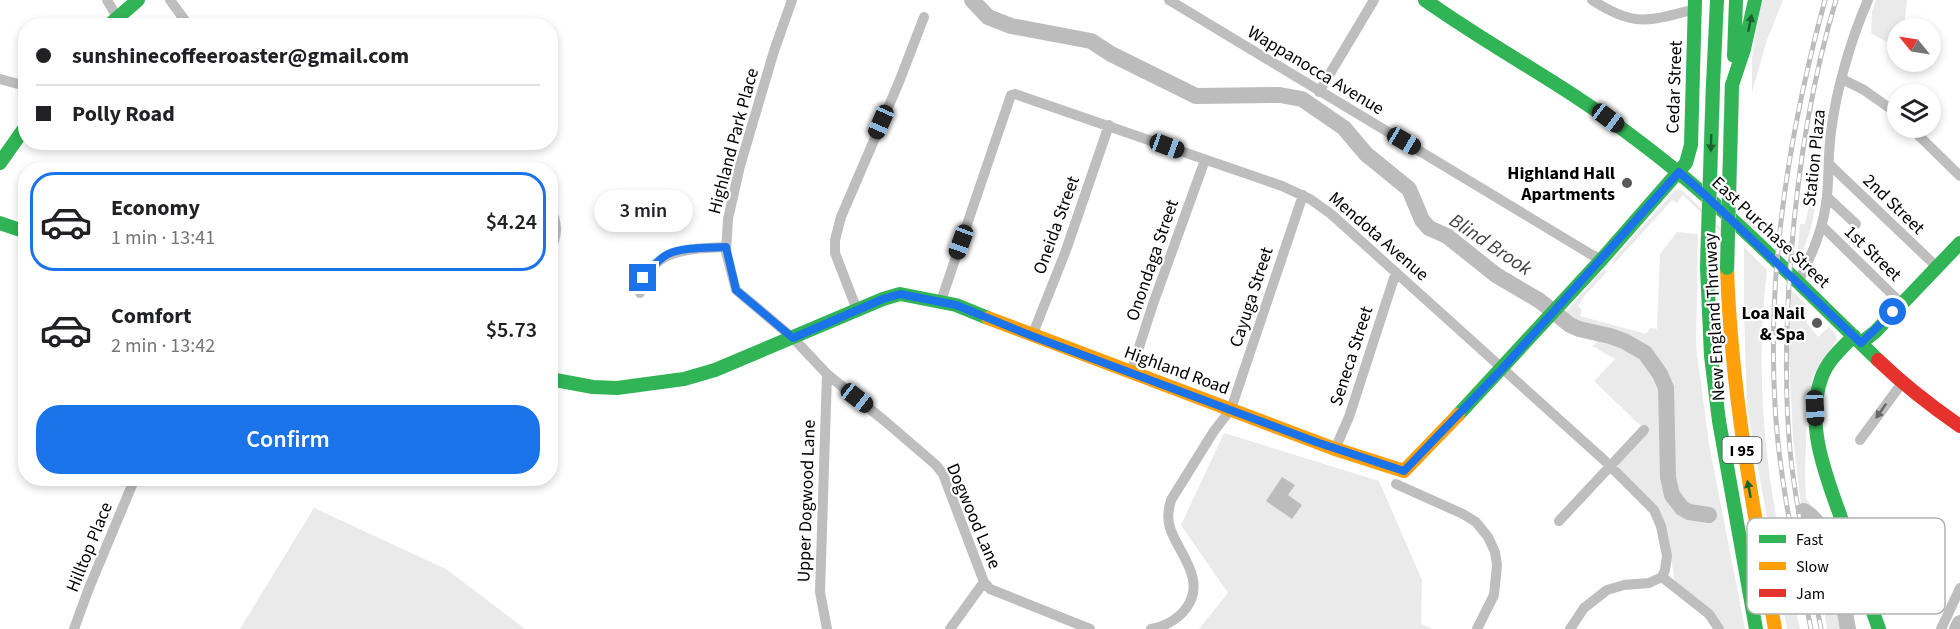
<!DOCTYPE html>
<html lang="en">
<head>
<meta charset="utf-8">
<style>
  body { margin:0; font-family:"Source Sans 3",sans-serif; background:#f2f2f2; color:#202124; height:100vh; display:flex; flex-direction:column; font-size:22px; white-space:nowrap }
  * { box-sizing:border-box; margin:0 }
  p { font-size:20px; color:#757577 }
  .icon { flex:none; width:33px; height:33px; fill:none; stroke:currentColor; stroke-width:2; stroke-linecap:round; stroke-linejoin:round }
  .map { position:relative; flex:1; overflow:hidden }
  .panel { position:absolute; left:18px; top:162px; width:540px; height:324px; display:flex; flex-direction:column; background:#fff; border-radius:24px; box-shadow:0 3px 9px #0003 }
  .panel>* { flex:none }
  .hud { position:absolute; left:18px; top:18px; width:540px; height:132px; border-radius:24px; box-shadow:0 3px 9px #0003; display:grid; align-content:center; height:132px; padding:0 18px; background:#fff }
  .needle { width:39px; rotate:300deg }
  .controls { position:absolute; left:1887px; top:18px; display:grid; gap:12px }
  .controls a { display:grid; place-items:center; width:54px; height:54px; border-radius:50%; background:#fff; box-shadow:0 3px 9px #0003; font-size:30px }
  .end { position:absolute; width:27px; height:27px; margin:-14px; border:8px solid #1a73e8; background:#fff; box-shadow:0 0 0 3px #fff }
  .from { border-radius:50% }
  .bubble { position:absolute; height:42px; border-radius:21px; background:#fff; box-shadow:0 3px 9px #0003; font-size:20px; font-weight:600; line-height:42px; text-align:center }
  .car { position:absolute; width:18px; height:36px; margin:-18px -9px; border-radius:8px; box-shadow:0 0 4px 2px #0007; background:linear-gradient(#222 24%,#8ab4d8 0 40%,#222 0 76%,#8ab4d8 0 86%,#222 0) }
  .hud b { display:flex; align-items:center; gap:21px; height:57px; font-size:22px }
  .hud b+b { border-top:2px solid #e0e0e0 }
  .hud i { width:15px; height:15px; background:#202124 }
  ul { padding:10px 0 0; list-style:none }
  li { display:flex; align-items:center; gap:18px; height:99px; margin:0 12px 9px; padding:0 6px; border:3px solid transparent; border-radius:24px }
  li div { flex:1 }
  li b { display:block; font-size:22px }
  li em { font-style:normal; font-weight:600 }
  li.selected { border-color:#1a73e8 }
  li>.icon { width:54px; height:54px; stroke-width:1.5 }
  .primary-button { display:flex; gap:12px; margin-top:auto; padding:12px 18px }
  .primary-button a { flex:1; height:69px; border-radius:24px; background:#1a73e8; color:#fff; font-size:24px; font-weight:600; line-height:69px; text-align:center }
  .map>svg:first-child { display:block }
  .green { fill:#eaeaea }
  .water { fill:#bcbcbc }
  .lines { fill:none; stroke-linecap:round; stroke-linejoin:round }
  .river { stroke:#bcbcbc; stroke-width:16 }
  .street { stroke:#bebebe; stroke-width:10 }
  .fast { stroke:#30b455; stroke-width:14 }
  .slow { stroke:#ff9f0a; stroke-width:14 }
  .jam { stroke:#e5322d; stroke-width:14 }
  .rail-casing { stroke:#bdbdbd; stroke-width:5 }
  .rail { stroke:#fff; stroke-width:3; stroke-dasharray:9; stroke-linecap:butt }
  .fast-bridge-casing { stroke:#dbdbdb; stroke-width:15; stroke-linecap:butt }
  .fast-bridge { stroke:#30b455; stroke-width:14 }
  .oneway { fill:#1a632f }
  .oneway2 { fill:#686868 }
  .route { stroke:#1a73e8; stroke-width:8 }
  .poi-dot { fill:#595959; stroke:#fff; stroke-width:2 }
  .labels { text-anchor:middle; stroke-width:4.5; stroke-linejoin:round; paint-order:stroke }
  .shield { fill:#fff; stroke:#4c4c4c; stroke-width:1.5 }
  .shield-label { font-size:16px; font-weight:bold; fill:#000 }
  .street-label { font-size:18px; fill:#000; stroke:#fff }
  .poi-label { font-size:18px; font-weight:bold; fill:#000; stroke:#fff; text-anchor:end }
  .water-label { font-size:20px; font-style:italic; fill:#404040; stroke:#fff }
  .key { fill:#fff; stroke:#b2b2b2; stroke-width:1.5 }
  .key-label { font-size:16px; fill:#000 }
</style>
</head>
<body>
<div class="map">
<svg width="1960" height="629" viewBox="0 0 1960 629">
  <rect width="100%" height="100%" fill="#fff"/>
  <!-- green -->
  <path class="green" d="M1761 0H1783L1767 40 1752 92V59Z
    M1876 0H1907L1904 28H1898L1897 48 1871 33 1872 11Z
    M1816 174 1820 176C1815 204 1813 237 1797 260L1800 224H1805Z
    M1678 189 1683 191 1724 231 1725 236 1683 195 1677 203 1672 200 1615 263 1612 261 1674 191Z
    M1745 213 1765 226 1766 223 1771 225 1769 240 1744 221Z
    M1677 232 1698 234 1696 346 1709 444 1745 629H1723L1675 583 1666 528 1618 467V464L1647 432 1594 381 1615 359 1592 346 1598 342 1556 323 1604 269 1607 272 1584 296 1578 306 1582 310 1580 316 1646 334 1650 328 1657 329 1660 254Z
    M1744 247 1767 270C1759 336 1760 404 1769 471 1776 524 1788 577 1800 629H1787L1747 407 1744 313Z
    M1790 289 1806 304 1807 323 1818 337 1829 327 1836 335 1837 339 1813 376 1807 410 1805 471 1806 499 1825 521 1833 523 1848 567 1842 575 1854 629H1827L1817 560 1801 505 1793 438 1789 357Z
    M1224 433 1379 481 1422 580 1421 624 1433 629H1199L1228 593 1181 525Z
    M314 508 446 569 525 629H240Z"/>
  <!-- water -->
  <path class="water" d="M1282 477 1295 485 1288 495 1302 505 1292 519 1266 501Z"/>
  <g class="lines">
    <!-- river -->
    <path class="river" d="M972 0 988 17 1011 26 1091 41 1111 54 1196 96 1280 95 1302 99 1344 128 1366 154 1409 189 1422 220 1429 228 1447 236 1496 275 1540 301 1570 325 1579 329 1610 336 1624 341 1645 353 1660 374 1666 388 1668 477 1672 495 1682 508 1689 512 1709 515
      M1804 511 1811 516 1831 537 1838 548 1840 585 1848 629
      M1957 629 1960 623"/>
    <!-- street -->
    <path class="street" d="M107 0 117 17
      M170 0 189 26
      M792 0 774 51 740 166 728 219 726 252 736 290 793 338 827 374 886 422 936 465 943 474 984 582 990 589 1090 629
      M1169 0 1592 255 1602 259
      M1592 0C1603 7 1617 15 1630 18 1650 23 1675 14 1695 9
      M0 79 26 86
      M1842 79 1864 90 1898 114
      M1319 92 1374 0
      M1911 128 1960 176
      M1829 164 1937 267
      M1827 197 1856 224
      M550 208C557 221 559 236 550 247
      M1822 226 1902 304
      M1798 283C1812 254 1824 228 1827 196 1829 175 1828 153 1831 132 1836 90 1851 39 1868 0
      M640 293C650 248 688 249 726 247
      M941 301 1011 95 1015 94 1282 186 1310 199 1331 214 1604 460 1654 510 1661 526 1667 556 1665 570 1662 577 1649 583 1624 585 1607 590 1584 608 1570 629
      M857 310 835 253V240L841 217 899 82 924 17
      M1032 336 1065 253 1109 125
      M1131 372 1153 304 1205 160
      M827 374 820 592 827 629
      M1860 440 1902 383
      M1335 449 1349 417 1396 272
      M1396 484 1463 514 1476 522 1488 537 1495 552 1497 565 1494 595 1477 629
      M1559 521 1644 430
      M1662 577 1709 614 1719 629
      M74 629 89 588 135 478
      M950 629 984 582
      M1151 629C1166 626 1178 620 1187 607 1206 579 1179 554 1170 528 1167 519 1168 510 1171 500L1214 431 1231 409 1303 195
      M1941 629 1960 588"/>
    <!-- fast -->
    <path class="fast" d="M1425 0C1494 49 1570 88 1637 140 1723 204 1801 286 1878 360
      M108 26 138 0
      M1734 56 1736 0
      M1713 85 1717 0
      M1732 85 1744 49 1755 0
      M0 163 26 126
      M0 223 26 232
      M1707 268 1711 356 1719 421 1756 629
      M1854 336C1841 349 1827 361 1821 379 1803 431 1832 489 1848 538 1858 568 1868 599 1879 629
      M1861 343 1875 332 1960 243
      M550 379 593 387 617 388 684 379 715 370 883 299 900 294 956 305 988 318
      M1458 415 1602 259 1686 163 1691 145 1695 0"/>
    <!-- slow -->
    <path class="slow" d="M1727 268C1731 390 1753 509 1775 629
      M988 318 1335 449 1404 471 1458 415"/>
    <!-- jam -->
    <path class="jam" d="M1878 360C1904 385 1931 406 1960 426"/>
    <defs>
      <path id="rail" d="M1811 629C1796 555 1779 480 1775 405 1767 268 1789 131 1825 0
        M1821 629C1810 570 1796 510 1790 450 1784 384 1786 320 1791 255 1798 168 1811 83 1836 0"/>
    </defs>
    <!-- rail casing -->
    <use href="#rail" class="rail-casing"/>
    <!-- rail -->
    <use href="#rail" class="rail"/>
    <defs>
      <path id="fast-bridge" d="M1707 268 1713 85
        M1727 268 1732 85"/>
    </defs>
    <!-- fast-bridge casing -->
    <use href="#fast-bridge" class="fast-bridge-casing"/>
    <!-- fast-bridge -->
    <use href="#fast-bridge" class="fast-bridge"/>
  </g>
  <!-- one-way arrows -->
  <defs><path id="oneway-solid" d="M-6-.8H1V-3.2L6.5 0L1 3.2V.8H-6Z" transform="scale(1.5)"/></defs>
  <g class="oneway">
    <use href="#oneway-solid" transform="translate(1750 23) rotate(-78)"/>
    <use href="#oneway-solid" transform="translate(1711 143) rotate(92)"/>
    <use href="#oneway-solid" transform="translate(1749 489) rotate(-101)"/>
  </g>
  <use class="oneway2" href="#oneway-solid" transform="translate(1881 411) rotate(125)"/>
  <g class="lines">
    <!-- route -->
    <path class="route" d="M643 278C650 270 658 259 668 254 683 247 709 248 726 247L736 290 793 338 883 299 900 294 956 305 1032 336 1316 442 1404 471 1502 369 1679 172 1704 194 1861 343 1893 312"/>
  </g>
  <!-- markers -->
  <g class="poi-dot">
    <circle cx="1627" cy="183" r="6"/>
    <circle cx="1817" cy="323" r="6"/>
  </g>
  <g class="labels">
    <!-- shield labels -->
    <rect class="shield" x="1722.5" y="437" width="39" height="26" rx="4.5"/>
    <g class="shield-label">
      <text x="1742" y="456">I 95</text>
    </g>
    <!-- street labels -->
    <g class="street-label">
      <text transform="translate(1316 70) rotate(31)" y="6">Wappanocca Avenue</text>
      <text transform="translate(1674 87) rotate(-88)" y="6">Cedar Street</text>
      <text transform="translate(733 141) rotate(-75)" y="6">Highland Park Place</text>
      <text transform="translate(1814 158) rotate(-84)" y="6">Station Plaza</text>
      <text transform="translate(1894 204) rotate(44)" y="6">2nd Street</text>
      <text transform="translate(1056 225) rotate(-70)" y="6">Oneida Street</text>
      <text transform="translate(1771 232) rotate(43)" y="6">East Purchase Street</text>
      <text transform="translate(1379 236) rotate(41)" y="6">Mendota Avenue</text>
      <text transform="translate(1873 253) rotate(44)" y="6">1st Street</text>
      <text transform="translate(1152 260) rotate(-71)" y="6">Onondaga Street</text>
      <text transform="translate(1251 297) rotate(-72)" y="6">Cayuga Street</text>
      <text transform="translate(1714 317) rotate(-93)" y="6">New England Thruway</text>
      <text transform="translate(1351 356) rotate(-72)" y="6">Seneca Street</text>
      <text transform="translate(1177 370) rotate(20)" y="6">Highland Road</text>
      <text transform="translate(806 501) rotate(-88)" y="6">Upper Dogwood Lane</text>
      <text transform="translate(974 516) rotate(67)" y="6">Dogwood Lane</text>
      <text transform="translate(89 547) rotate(-68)" y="6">Hilltop Place</text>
    </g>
    <!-- poi labels -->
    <g class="poi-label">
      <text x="1615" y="179">Highland Hall<tspan x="1615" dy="21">Apartments</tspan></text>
      <text x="1805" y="319">Loa Nail<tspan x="1805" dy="21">&amp; Spa</tspan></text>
    </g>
    <!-- water labels -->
    <g class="water-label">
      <text transform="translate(1491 244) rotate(34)" y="7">Blind Brook</text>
    </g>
  </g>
  <!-- legend -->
  <rect x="1747" y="518" width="198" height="96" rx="9" class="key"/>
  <rect x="1759" y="535" width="27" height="8" fill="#30b455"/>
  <rect x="1759" y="562" width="27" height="8" fill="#ff9f0a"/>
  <rect x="1759" y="589" width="27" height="8" fill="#e5322d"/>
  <g class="key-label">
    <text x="1796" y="545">Fast</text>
    <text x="1796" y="572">Slow</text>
    <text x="1796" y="599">Jam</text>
  </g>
</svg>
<div class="controls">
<a><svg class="needle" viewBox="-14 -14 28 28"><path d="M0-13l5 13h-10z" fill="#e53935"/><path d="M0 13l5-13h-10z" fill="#757577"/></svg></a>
<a><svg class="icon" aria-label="layers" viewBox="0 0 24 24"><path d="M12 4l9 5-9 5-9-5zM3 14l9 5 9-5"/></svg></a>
</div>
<i class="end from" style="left:1893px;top:312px"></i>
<i class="end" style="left:643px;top:278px"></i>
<div class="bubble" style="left:594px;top:190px;width:99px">3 min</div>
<i class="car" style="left:1608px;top:118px;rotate:127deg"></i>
<i class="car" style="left:881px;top:122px;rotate:204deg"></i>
<i class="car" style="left:1404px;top:141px;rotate:120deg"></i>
<i class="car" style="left:1167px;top:146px;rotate:110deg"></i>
<i class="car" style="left:961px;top:242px;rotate:200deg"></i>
<i class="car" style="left:857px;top:398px;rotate:128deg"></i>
<i class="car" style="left:1815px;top:408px;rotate:177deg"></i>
<div class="hud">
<b><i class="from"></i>sunshinecoffeeroaster@gmail.com</b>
<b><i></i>Polly Road</b>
</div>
<section class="panel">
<ul>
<li class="selected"><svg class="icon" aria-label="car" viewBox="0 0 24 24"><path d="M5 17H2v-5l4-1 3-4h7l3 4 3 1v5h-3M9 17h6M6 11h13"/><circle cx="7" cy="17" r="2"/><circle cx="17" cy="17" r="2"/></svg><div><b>Economy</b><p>1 min · 13:41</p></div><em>$4.24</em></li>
<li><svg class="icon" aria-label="car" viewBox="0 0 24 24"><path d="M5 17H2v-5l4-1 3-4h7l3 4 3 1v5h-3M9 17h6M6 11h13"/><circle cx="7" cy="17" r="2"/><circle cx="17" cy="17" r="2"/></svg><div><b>Comfort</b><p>2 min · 13:42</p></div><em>$5.73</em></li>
</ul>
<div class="primary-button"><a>Confirm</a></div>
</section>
</div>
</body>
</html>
